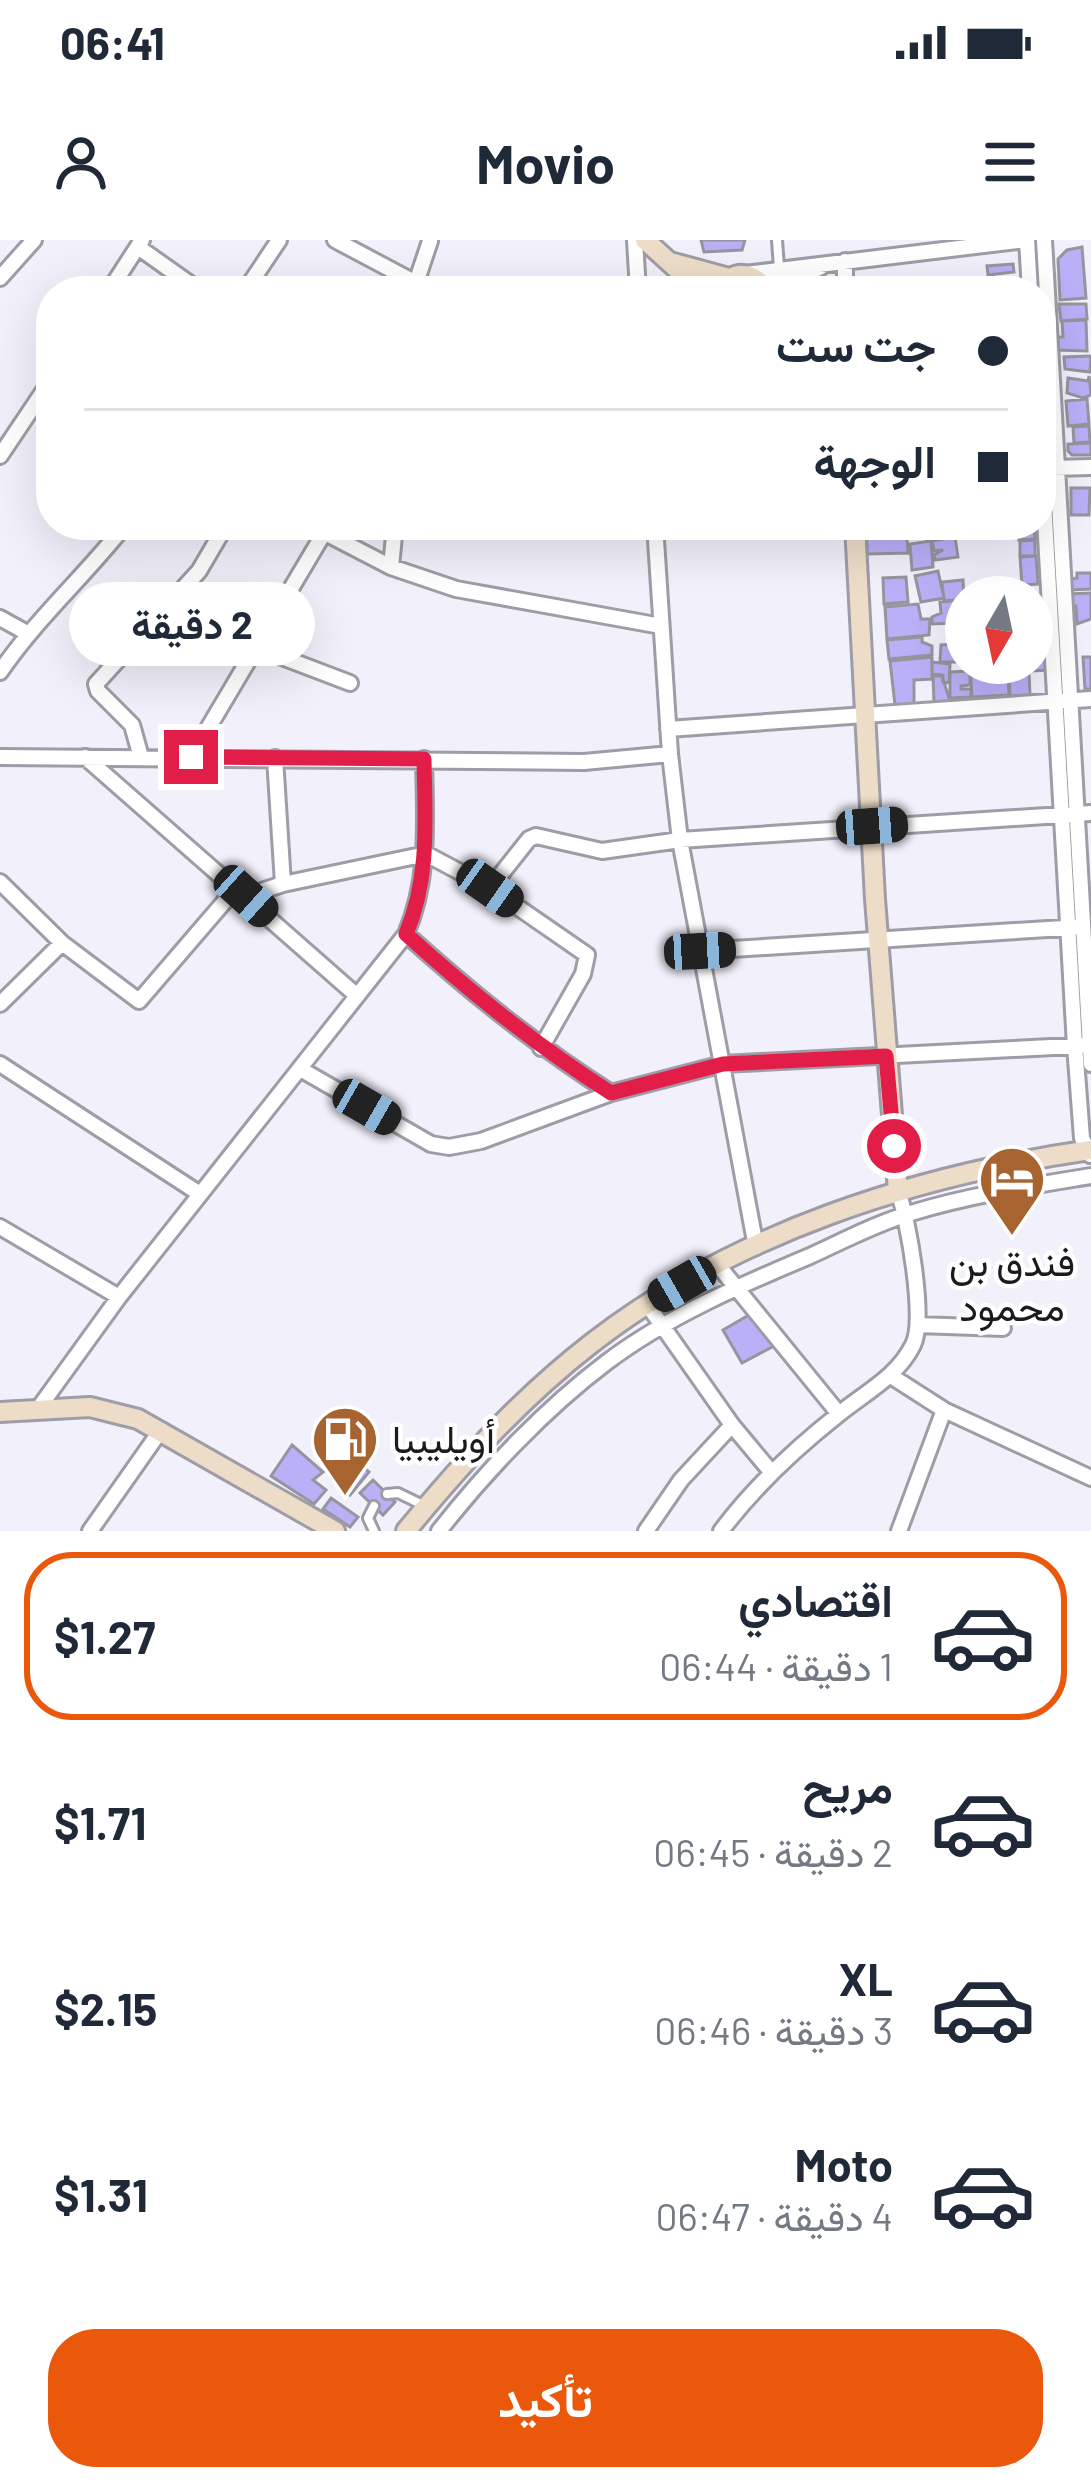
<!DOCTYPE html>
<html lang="ar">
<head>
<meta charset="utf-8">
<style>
  body { margin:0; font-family:Barlow,Vazirmatn,sans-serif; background:#f6f6f7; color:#1f2937; direction:rtl; height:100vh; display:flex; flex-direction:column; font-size:45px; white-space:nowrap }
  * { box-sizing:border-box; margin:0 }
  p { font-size:39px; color:#747a83 }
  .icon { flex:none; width:66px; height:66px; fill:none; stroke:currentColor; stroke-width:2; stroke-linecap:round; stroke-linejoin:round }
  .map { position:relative; height:1291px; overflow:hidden; direction:ltr }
  .drawer { display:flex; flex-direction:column; background:#fff; flex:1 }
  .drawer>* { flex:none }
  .banner { position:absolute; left:36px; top:36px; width:1020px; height:264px; border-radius:48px; box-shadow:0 12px 48px #0002; direction:rtl; display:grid; align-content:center; height:264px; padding:0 48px; background:#fff }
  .needle { width:78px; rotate:189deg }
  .buttons { position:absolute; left:945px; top:336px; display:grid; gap:24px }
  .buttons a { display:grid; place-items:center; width:108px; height:108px; border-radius:50%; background:#fff; box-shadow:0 12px 48px #0002; font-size:60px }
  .end { position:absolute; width:54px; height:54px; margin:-27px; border:15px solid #e11d48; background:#fff; box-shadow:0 0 0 6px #fff }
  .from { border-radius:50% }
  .bubble { position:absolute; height:84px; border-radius:42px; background:#fff; box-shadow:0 12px 48px #0002; font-size:39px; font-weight:700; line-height:84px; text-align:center; direction:rtl }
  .car { position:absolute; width:36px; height:72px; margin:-36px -18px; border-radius:15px; box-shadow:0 0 9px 3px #0007; background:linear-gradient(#222 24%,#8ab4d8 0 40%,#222 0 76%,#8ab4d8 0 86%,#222 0) }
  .banner b { display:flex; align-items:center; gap:42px; height:114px; font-size:45px }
  .banner b+b { border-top:3px solid #e0e1e3 }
  .banner i { width:30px; height:30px; background:#1f2937 }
  ul { padding:21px 0 0; list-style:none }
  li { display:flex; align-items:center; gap:36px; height:168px; margin:0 24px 18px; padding:0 24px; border:6px solid transparent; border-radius:48px }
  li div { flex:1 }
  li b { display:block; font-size:45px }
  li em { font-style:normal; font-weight:700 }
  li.current { border-color:#ea580c }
  li>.icon { width:108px; height:108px; stroke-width:1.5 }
  .action { display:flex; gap:24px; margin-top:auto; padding:24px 48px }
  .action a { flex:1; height:138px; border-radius:48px; background:#ea580c; color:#fff; font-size:48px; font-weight:700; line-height:138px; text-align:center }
  .status { display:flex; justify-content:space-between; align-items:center; height:84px; padding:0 60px; background:#fff; direction:ltr }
  .status svg { height:33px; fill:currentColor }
  header { display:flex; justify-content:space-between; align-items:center; height:156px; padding:0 48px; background:#fff; font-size:54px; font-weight:700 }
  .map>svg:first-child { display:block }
  .building { fill:#b9b0f8; stroke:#96959e; stroke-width:3 }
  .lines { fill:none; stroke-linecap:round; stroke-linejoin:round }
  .lane-casing { stroke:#9e9da7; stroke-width:14 }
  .street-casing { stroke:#9e9da7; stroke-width:20 }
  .secondary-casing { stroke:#9e9da7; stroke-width:24 }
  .lane { stroke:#fff; stroke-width:8 }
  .street { stroke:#fff; stroke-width:14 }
  .secondary { stroke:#edddc8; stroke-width:18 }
  .route { stroke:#e11d48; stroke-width:15 }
  .labels { text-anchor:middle; stroke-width:9; stroke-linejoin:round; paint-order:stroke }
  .poi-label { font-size:39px; fill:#1b1b1e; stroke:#fff }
</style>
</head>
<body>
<div class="status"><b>06:41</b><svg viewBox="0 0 49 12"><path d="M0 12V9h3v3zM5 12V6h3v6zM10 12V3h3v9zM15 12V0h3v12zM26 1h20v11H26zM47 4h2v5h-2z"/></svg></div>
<header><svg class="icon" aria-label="menu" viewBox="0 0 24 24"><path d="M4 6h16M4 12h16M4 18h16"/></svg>Movio<svg class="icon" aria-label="person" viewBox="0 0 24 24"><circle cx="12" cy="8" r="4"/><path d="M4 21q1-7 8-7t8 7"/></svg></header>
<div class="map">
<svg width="1091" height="1291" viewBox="0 0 1091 1291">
  <rect width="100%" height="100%" fill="#f1f0fb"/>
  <!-- building -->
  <path class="building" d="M701 0H745L742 10 704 12Z
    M1082 7 1086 58 1060 60 1058 19 1067 10Z
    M1013 24 1014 32 988 35 987 26Z
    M937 39 938 51H895V43Z
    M894 43 895 51H859L858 44Z
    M1059 64H1086L1087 79 1061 81Z
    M1086 80 1087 111 1056 110V97H1063L1062 81Z
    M1091 116 1090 132 1065 129 1064 117Z
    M1089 136 1091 155 1083 158 1067 153 1068 138 1088 141Z
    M1087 159 1089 184 1068 186 1066 161Z
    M1089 186 1090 202 1074 203 1073 187Z
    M1091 203V215H1072L1068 211V204Z
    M1071 248H1090L1089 275H1071Z
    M873 285H904L905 293 873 294Z
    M1019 285H1034L1035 299 1019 300Z
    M900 294 907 297 908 313 867 314V295Z
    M955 297 958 317 935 320 934 315 943 310 934 311 932 301Z
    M1035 300V316H1020V301Z
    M931 301 933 327 912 330 910 304Z
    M1036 316 1038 344 1022 345 1020 317Z
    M938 331 944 358 921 362 915 336Z
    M1077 333H1091V349L1071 350 1070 339 1077 338Z
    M906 337 908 362 884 364 883 338Z
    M963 340 964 359 944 361 942 342Z
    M1091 353V379L1077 384 1076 366H1070L1069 354Z
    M962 360 966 378 957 379V383L932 384V377L941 373 940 362Z
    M918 364 921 379H930L929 395 887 399 885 367Z
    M922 397V402L932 406V415L889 419 887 400Z
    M956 404 957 413 965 414 966 422H940L941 405Z
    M932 417V439L914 440V464L895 465 890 421Z
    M1083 417H1091V449H1085Z
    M1049 418V430L1009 432 1008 423Z
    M932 422 950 424 949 443 943 442V435L932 434Z
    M970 423H1007L1009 455 972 457Z
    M970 431V445L961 446V449H971V457L950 458V432Z
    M1029 433 1030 455 1010 456 1009 434Z
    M933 436H942L950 461 934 462Z
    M749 1075 774 1106 742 1123 723 1090Z
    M349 1199 374 1215 363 1227 369 1232 350 1255 332 1239 337 1234 327 1226Z
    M292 1205 323 1232 313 1240 326 1250 314 1264 271 1236Z
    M373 1240 395 1262 383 1275 360 1253Z
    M331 1258 358 1277 350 1287 323 1269Z"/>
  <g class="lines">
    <defs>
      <path id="lane" d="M777 0 779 28
        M387 1254 398 1253 425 1266
        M374 1291 368 1278 374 1266"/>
      <path id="street" d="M335 0 416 43 412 51
        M635 0 638 51
        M1027 0 1030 51
        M1044 0 1091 824
        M138 7 200 51
        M745 34 1025 0
        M0 38 34 0
        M416 43 430 1
        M109 51 142 0
        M245 51 279 0
        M773 51 821 27
        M845 51V21
        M1041 209 1075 806 1082 898 1090 915
        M0 216 51 140
        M1052 228 1091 227
        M310 285 391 327 456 349 661 386
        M655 285 670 514 680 600 756 1007
        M391 327 395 285
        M0 378 27 393
        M258 408 350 443
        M0 432C37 378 85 336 125 285
        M668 489 1091 459
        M0 517 584 522 670 514
        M85 517 356 755
        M141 517 132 485 98 451 96 444 199 331 226 285
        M191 517 324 293
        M275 518 283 644
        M0 642 62 703 139 761 237 647
        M490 648 529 599 536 596 602 611 680 600 1091 573
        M246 656 283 644 426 614 490 648 587 715 583 734 541 808
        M406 694C471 753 537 806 611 853
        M701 711 1079 687
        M0 764 62 703
        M0 824 200 954
        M302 830 431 904 449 907 481 901 611 853 723 824 1091 805
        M0 987 119 1057
        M717 1024 839 1174
        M647 1064 732 1185 772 1233
        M918 1085 1003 1088
        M891 1136 944 1170 1091 1238
        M38 1169 119 1057 406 694C430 637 425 580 424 519
        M90 1291 161 1190
        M439 1291C486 1231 546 1168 607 1122 668 1076 741 1045 810 1016 843 1001 877 983 911 973 970 955 1030 946 1091 936
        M646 1291 681 1240 732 1185
        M721 1291C754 1247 796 1208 839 1174 866 1152 897 1137 913 1105 926 1079 908 979 898 951
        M899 1291 944 1170"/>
      <path id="secondary" d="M645 0 701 51
        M670 22 729 38
        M719 51C731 29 754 30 766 51
        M855 285 875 659 898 951
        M0 1172 90 1167 138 1179 335 1291
        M406 1291C463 1222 521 1158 592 1103 734 993 916 935 1091 910"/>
    </defs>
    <!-- lane casing -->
    <use href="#lane" class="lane-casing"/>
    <!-- street casing -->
    <use href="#street" class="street-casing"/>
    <!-- secondary casing -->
    <use href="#secondary" class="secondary-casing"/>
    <!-- lane -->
    <use href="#lane" class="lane"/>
    <!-- street -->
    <use href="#street" class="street"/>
    <!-- secondary -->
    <use href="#secondary" class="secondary"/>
  </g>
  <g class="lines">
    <!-- route -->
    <path class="route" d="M191 517 424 519C425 580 430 637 406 694 471 753 537 806 611 853L723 824 886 816 894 906"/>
  </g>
  <!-- icons -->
  <defs>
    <symbol id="hotel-pin" viewBox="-11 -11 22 30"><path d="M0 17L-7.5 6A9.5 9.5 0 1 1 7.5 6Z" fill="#a76431" stroke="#fff"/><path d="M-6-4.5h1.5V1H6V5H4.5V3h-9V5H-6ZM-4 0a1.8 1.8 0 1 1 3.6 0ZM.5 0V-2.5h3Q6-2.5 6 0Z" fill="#fff"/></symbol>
    <symbol id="fuel-pin" viewBox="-11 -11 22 30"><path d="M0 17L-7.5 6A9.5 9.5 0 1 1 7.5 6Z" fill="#a76431" stroke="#fff"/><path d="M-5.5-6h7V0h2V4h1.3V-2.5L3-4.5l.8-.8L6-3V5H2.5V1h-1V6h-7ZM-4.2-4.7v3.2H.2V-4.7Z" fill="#fff"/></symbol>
  </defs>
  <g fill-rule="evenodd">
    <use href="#hotel-pin" x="974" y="901" width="76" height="104"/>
    <use href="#fuel-pin" x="307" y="1161" width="76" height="104"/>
  </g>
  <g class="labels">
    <!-- poi labels -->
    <g class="poi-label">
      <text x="1012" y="1036">فندق بن<tspan x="1012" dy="45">محمود</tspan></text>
      <text x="392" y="1213" text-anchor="start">أويليبيا</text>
    </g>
  </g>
</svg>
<div class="buttons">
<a><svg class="needle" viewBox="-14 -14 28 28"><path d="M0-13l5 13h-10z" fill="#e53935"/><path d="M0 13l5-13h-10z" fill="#747a83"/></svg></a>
</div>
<i class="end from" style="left:894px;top:906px"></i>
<i class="end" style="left:191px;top:517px"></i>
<div class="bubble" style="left:69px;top:342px;width:246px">2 دقيقة</div>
<i class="car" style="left:872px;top:586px;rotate:86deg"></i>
<i class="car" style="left:490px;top:648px;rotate:125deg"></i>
<i class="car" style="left:246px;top:656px;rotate:132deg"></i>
<i class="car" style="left:700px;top:711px;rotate:87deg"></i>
<i class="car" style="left:367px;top:867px;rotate:120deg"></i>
<i class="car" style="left:682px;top:1044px;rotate:240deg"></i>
<div class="banner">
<b><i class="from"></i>جت ست</b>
<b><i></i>الوجهة</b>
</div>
</div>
<section class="drawer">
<ul>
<li class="current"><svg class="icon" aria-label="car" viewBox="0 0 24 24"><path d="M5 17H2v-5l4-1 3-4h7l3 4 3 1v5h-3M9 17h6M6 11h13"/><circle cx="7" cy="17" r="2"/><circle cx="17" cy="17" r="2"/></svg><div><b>اقتصادي</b><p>1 دقيقة · 06:44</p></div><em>$1.27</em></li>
<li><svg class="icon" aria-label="car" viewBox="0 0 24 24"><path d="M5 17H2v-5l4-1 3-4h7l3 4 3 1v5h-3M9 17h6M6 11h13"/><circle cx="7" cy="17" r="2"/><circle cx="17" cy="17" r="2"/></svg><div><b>مريح</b><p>2 دقيقة · 06:45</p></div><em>$1.71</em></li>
<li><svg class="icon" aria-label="car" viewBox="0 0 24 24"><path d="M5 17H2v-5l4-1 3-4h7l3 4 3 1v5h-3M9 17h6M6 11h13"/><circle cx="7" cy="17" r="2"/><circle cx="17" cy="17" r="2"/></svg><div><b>XL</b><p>3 دقيقة · 06:46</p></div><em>$2.15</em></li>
<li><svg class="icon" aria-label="car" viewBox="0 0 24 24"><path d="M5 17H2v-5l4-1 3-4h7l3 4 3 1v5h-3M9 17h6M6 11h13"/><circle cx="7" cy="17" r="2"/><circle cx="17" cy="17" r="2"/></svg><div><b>Moto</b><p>4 دقيقة · 06:47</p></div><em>$1.31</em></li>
</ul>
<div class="action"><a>تأكيد</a></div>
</section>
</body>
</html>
